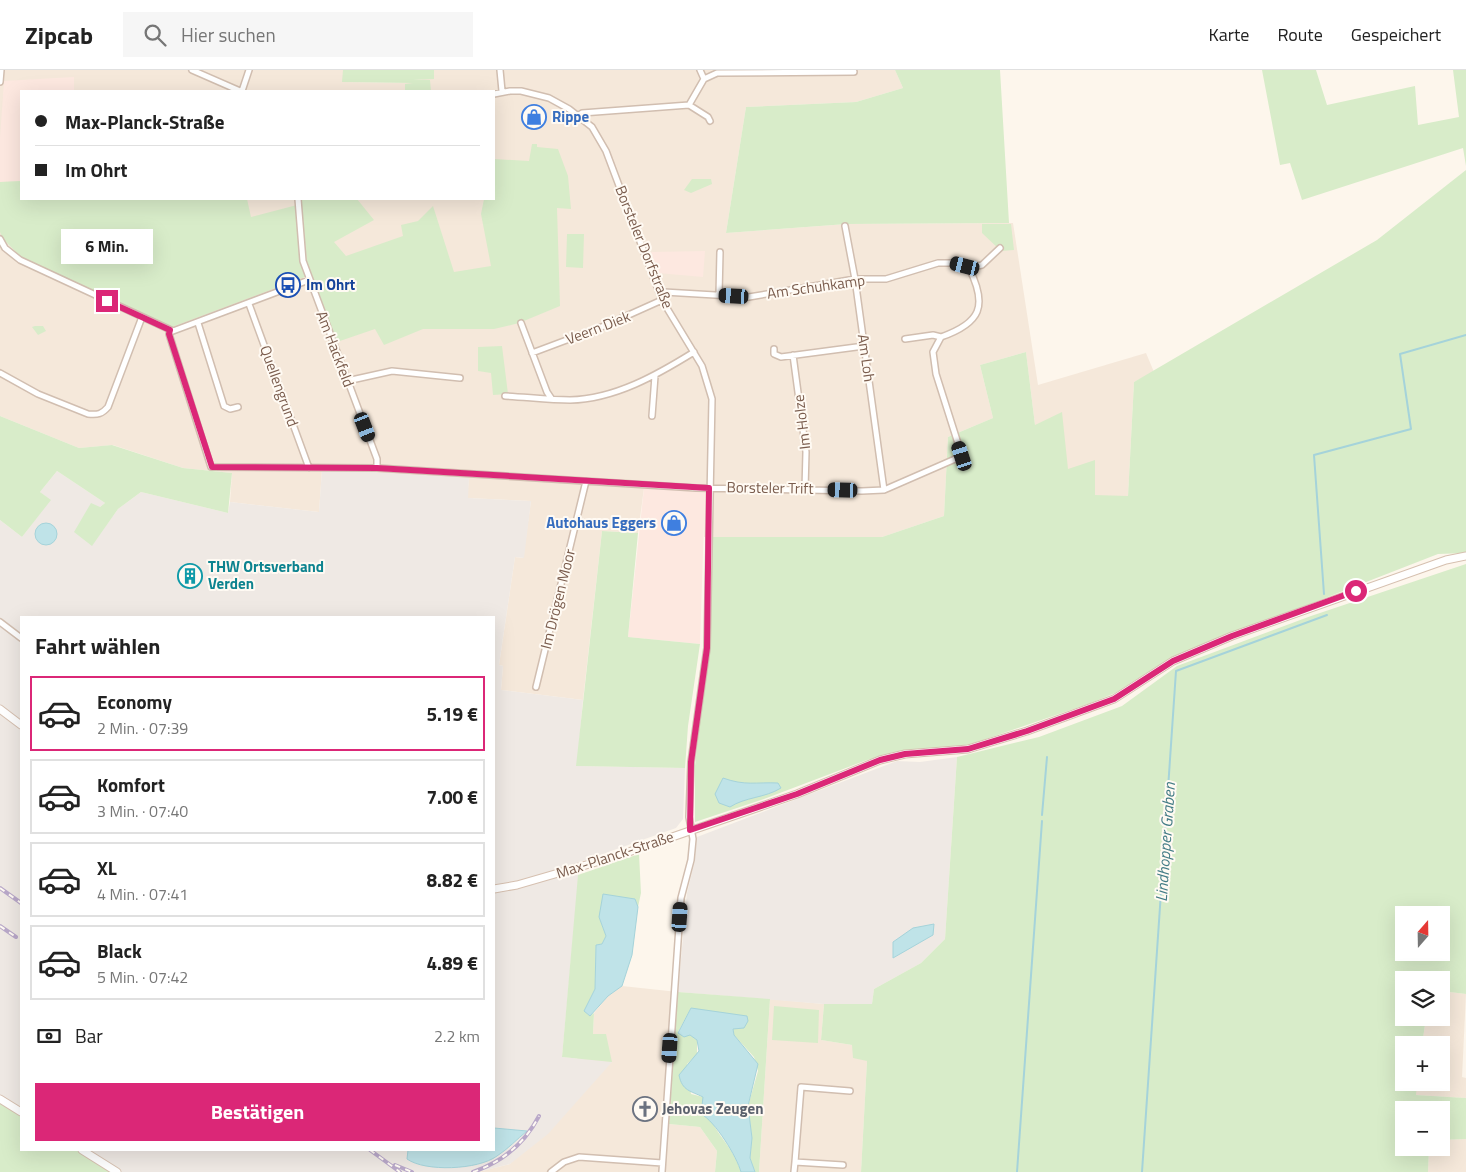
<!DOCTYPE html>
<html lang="de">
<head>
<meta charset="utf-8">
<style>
  body { margin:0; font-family:"Titillium Web",sans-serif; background:#f6f6f6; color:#222; height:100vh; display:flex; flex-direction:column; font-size:19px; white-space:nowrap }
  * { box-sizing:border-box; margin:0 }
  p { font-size:16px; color:#767676 }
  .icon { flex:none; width:28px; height:28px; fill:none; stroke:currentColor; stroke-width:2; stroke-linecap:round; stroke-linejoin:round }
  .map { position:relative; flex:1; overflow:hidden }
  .side { position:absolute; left:20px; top:546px; width:475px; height:535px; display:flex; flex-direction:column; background:#fff; border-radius:0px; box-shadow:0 5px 20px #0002 }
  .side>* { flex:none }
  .hud { position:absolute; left:20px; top:20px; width:475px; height:110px; border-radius:0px; box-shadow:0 5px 20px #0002; display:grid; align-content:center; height:110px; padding:0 15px; background:#fff }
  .needle { width:32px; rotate:20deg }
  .fabs { position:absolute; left:1395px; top:836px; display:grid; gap:10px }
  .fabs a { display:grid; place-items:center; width:55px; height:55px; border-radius:0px; background:#fff; box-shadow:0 5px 20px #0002; font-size:25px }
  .end { position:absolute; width:22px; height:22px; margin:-11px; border:6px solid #db2777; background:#fff; box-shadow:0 0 0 2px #fff }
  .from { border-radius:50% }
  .bubble { position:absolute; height:35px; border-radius:0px; background:#fff; box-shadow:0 5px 20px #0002; font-size:16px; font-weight:700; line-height:35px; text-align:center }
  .car { position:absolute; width:15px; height:30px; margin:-15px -8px; border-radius:6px; box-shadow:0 0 4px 1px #0007; background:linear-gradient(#222 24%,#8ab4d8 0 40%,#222 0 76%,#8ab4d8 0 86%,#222 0) }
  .hud b { display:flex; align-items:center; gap:18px; height:48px; font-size:19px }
  .hud b+b { border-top:1px solid #e0e0e0 }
  .hud i { width:12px; height:12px; background:#222 }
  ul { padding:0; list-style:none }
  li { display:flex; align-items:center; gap:15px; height:75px; margin:0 10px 8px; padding:0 5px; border:2px solid #e0e0e0; border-radius:0px }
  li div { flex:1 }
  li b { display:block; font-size:19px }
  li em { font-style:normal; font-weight:700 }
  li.active { border-color:#db2777 }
  li>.icon { width:45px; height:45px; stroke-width:1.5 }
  h2 { padding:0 15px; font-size:22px; line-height:60px }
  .pay { display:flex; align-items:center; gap:12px; height:55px; padding:0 15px; font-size:19px }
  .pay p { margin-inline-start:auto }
  .primary-button { display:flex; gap:10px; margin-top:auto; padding:10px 15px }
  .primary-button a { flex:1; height:58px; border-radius:0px; background:#db2777; color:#fff; font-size:20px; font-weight:700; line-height:58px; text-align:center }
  header { display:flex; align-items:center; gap:30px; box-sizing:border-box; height:70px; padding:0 25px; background:#fff; border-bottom:1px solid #e0e0e0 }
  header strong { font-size:24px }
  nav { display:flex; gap:28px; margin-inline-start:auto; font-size:18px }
  .search { width:350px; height:45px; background:#f6f6f6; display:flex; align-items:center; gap:12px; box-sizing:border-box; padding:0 18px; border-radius:0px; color:#767676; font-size:19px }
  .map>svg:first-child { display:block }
  .residential { fill:#f5e8da; fill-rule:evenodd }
  .commercial { fill:#fde8e0 }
  .industrial { fill:#efe9e4 }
  .green { fill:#d8ecc9; fill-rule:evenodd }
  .water { fill:#bfe3e8; stroke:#a5d3da }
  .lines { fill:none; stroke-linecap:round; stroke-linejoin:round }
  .stream { stroke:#a5d3da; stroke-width:2 }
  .street-casing { stroke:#d1beb0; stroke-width:8 }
  .secondary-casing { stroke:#d6c0b0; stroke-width:9 }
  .street { stroke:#fff; stroke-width:5 }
  .secondary { stroke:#fff; stroke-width:7 }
  .rail-casing { stroke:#b9a8c9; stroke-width:4 }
  .rail { stroke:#fffaf3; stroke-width:2; stroke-dasharray:5.5; stroke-linecap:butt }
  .route { stroke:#db2777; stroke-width:6 }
  .labels { text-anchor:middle; stroke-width:4; stroke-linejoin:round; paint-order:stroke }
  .shop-label { font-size:15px; font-weight:bold; fill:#366cbe; stroke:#fffaf3; text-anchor:start }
  .street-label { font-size:15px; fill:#7a5c4d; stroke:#fffaf3 }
  .transit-label { font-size:15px; font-weight:bold; fill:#164399; stroke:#fffaf3; text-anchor:start }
  .culture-label { font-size:15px; font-weight:bold; fill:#0d838f; stroke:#fffaf3; text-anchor:start }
  .worship-label { font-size:15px; font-weight:bold; fill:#5b616d; stroke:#fffaf3; text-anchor:start }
  .water-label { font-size:16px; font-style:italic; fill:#437c86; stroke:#fffaf3 }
</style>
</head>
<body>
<header>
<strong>Zipcab</strong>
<div class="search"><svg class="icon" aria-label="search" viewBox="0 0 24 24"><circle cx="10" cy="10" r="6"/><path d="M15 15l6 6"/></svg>Hier suchen</div>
<nav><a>Karte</a><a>Route</a><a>Gespeichert</a></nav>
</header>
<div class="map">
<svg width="1466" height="1102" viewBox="0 0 1466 1102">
  <rect width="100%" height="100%" fill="#fdf6ec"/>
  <!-- residential -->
  <path class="residential" d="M0 0H343V12L413 13V10L434 8V0H895L903 18 856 32 746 37 726 163 847 154 1013 153 1038 315 1146 283 1154 302 1134 312 1128 426H1095L1068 400 1035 355 1026 282 980 295 993 348 948 367 944 446 882 467H704L705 422 644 418 638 463 602 461 583 630 501 620 503 596 499 595 515 487 523 488 531 431 467 428 469 409 322 400 319 442 230 432 232 403 183 398 113 375 79 378 0 346ZM21 21H494V129H21Z
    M622 916 678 922 669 1054 700 1057 717 1081 715 1102H478L510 1094 593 964 594 943 608 926Z
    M1441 921 1466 924 1462 1007 1466 1008V1028L1415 1025 1417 1013 1441 1012V975H1422L1426 948H1441Z
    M770 929 824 934 821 970 852 975 867 991 861 1102H759Z
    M1466 1069V1102H1428L1429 1078H1441V1070Z"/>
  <!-- commercial -->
  <path class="commercial" d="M74 7V21H21V111L0 112V68L4 11Z
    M705 181 703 207 658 203 651 182Z
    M644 418 705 422 700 574 628 567Z"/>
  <!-- industrial -->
  <path class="industrial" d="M322 399 469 408 468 428 531 431 524 488 515 487 499 595 503 596 501 620 583 630 577 696 685 698 683 749 676 758 580 792 562 987 612 992 548 1064 510 1094 478 1102H122L87 1080H494V548H21V1039L0 1026V450L22 467 50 430 40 422 57 401 105 433 100 437 92 475 118 439 141 422 228 443 230 432 319 442Z
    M957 687 945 869 921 893 874 919 872 934H824L678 922 687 823 695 790 697 767 897 691 920 692Z"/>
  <!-- green -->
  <path class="green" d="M343 0H434V9L413 10H430L431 21H405V14L413 13 342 12Z
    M895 0H1000L1009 153 847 154 726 163 746 37 856 32 903 18Z
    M1262 0H1316L1327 35 1415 16 1418 55 1459 47 1453 0H1466V96L1463 78 1302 130 1290 93 1280 95Z
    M532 74H537V77L558 79 568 106 571 139 557 138 560 236 519 253 494 259H423L384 275 375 259 337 272 307 192 301 129H357L374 150 334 172 346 186 403 166 401 155 418 151 433 136 454 202 491 196 481 144 484 129H494V89L529 91Z
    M1466 100V483L1438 484 1169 589 1115 623 1091 633 963 677 901 682 867 690 764 729 695 752V696L708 579 712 467H882L944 446 948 367 993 348 980 295 1026 282 1035 355 1062 342 1068 399 1095 390V425L1128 426 1134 312 1377 170Z
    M692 109H711L712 114 691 123 684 120Z
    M21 111V129H247L251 147 297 135 301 194 305 207 172 257 21 187 2 168 0 162V112Z
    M982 154H1011L1014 180 1001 181 982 163Z
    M567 164H584L583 198 566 197Z
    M35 256H43L46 261 38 265 32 257Z
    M502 276 508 324 493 325 491 303 478 301V277Z
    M0 346 79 378 112 375 183 398 232 403 228 443 141 422 118 439 92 476 74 462 91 433 100 437 105 433 57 401 40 422 51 430 22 467 0 450Z
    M602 461 638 463 628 567 700 574 688 656 685 698 576 696Z
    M1466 494V924L1441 921V910H1404V948H1426L1422 975H1404V1012L1417 1013 1416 1025 1466 1028V1069L1441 1070V1040H1404V1078H1429L1428 1102H861L867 991 853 988 852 975 821 970 824 934H872L874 919 921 893 945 869 957 687 1039 667 1122 636 1177 596 1311 546ZM1404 845H1441V882H1404Z
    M639 784 641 823 638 837 635 829 599 847 606 866 602 874 596 875 595 919 584 941 590 946 594 943 593 964H606L612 992 562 987 578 805Z
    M678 922 770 929 759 1102H755L750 1088 752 1068 748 1036 758 1001 754 987 734 965 733 959 691 938 678 962 690 965 697 970V985L687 994 691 1024 703 1027C706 1056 733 1074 741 1102H715L717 1081 700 1057 669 1054Z
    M774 936 819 940 818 973 772 970Z
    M0 1033 21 1046V1080H78L112 1102H0Z"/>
  <!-- water -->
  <path class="water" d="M35 464a11 11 0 1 1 22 0a11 11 0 1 1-22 0Z
    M723 708C745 716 756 712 778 713L781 718C765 728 745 727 730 737L719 733 715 724Z
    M603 824 635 829 638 837 632 885 622 916 608 926 590 946 584 941 595 919 596 875 602 874 606 866 599 847Z
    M934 854 933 865 893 888V872L913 858Z
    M691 938 747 946 748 951 744 958 733 959 734 965 758 994 748 1036 752 1068 750 1088 755 1102H741C737 1087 715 1051 701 1044L703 1027C691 1021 682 1021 679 1005L699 981 697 970 690 965 684 967 678 963Z
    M494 1058 527 1061C517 1069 508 1079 497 1086 478 1100 425 1102 407 1089L408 1080H494Z"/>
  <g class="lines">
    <!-- stream -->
    <path class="stream" d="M1324 524 1314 385 1411 359 1400 284 1466 265
      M1042 745 1047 687
      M1017 1102 1042 751
      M1142 1102 1176 601 1327 545"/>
    <defs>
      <path id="street" d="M192 0 240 21
        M500 0 502 21
        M700 0 704 9
        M0 12 1 0
        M242 21 249 0
        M494 24 510 21H521L549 28 569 39 592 57 606 81 662 230 702 296 712 329 707 578 691 692 689 747 693 769 691 790 681 828 662 1102
        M689 35 704 9 717 3 854 2
        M579 45 582 43 689 35 708 47 710 51
        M298 129 303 191 377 389V398
        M845 156 855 209 884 420
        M0 169 5 178 20 190 173 261 309 210
        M969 198 982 195 1000 178
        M719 225 720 182
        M249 234 309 398
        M198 253 224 336 230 339 238 337
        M521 253 547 322 551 328
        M170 260 169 264 211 397 377 398 696 418 862 421 884 420 962 386 936 304 933 282 941 267C981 253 988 236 969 198L953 193H938L886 209H855L749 227 664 222 660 224
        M905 269 933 265 941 267
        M774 279V284L781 287 864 276
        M532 283 604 256 662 230
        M793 285 806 382 805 419
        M0 303 38 324 88 344C98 345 102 344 108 337L142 247
        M347 311 392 301 460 308
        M505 326C526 327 549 330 570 330 615 329 657 305 694 282
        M652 346 655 306
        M0 552 21 568
        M536 617 586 411
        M795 1092 801 1017 850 1021
        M551 1102 564 1092 579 1087 662 1093
        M794 1102 795 1092 843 1095"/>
      <path id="secondary" d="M0 639 21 655
        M494 819 517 815 617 786 797 724 880 690 905 684 968 679 1027 661 1114 629 1173 591 1232 566 1446 490 1466 486
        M0 1029 21 1042
        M82 1080 117 1102"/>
    </defs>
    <!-- street casing -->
    <use href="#street" class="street-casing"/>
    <!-- secondary casing -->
    <use href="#secondary" class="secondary-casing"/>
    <!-- street -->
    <use href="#street" class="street"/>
    <!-- secondary -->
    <use href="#secondary" class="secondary"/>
    <defs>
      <path id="rail" d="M0 818 21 833
        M0 856 16 867
        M370 1080 400 1102
        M395 1095 412 1102
        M473 1102C502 1092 525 1073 539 1046"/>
    </defs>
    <!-- rail casing -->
    <use href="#rail" class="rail-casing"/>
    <!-- rail -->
    <use href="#rail" class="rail"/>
  </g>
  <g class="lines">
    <!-- route -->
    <path class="route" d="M107 231 170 260 169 264 212 397 377 398 709 418 707 578 691 692 690 760 797 724 880 690 905 684 968 679 1027 661 1114 629 1173 591 1232 566 1356 521"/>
  </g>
  <!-- icons -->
  <defs>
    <symbol id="shop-ring" viewBox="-11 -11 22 22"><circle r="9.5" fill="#fffaf3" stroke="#3f7fe0" stroke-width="1.5"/><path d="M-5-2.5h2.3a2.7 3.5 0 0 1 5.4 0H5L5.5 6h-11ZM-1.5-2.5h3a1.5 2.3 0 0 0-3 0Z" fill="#3f7fe0"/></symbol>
    <symbol id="bus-ring" viewBox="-11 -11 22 22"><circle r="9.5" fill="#fffaf3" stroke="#1a4fb4" stroke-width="1.5"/><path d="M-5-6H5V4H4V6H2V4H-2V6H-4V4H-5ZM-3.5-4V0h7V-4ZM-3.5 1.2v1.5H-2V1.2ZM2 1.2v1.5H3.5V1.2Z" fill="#1a4fb4"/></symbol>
    <symbol id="building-ring" viewBox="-11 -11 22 22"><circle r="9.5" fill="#fffaf3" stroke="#0f9aa8" stroke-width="1.5"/><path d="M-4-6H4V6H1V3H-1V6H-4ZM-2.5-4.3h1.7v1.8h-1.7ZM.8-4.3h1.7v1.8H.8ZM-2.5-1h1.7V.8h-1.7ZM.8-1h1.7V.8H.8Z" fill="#0f9aa8"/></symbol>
    <symbol id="church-ring" viewBox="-11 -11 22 22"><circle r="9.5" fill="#fffaf3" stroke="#6b7280" stroke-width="1.5"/><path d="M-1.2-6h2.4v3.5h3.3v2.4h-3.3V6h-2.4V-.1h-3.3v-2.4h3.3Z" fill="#6b7280"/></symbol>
  </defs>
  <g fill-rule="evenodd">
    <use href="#shop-ring" x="520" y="33" width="28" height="28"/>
    <use href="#bus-ring" x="274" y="201" width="28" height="28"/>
    <use href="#shop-ring" x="660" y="439" width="28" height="28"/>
    <use href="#building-ring" x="176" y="492" width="28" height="28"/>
    <use href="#church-ring" x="631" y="1025" width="28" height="28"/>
  </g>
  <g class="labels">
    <!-- shop labels -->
    <g class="shop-label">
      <text x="552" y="52">Rippe</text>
      <text x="656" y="458" text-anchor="end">Autohaus Eggers</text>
    </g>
    <!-- street labels -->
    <g class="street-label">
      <text transform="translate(644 177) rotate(68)" y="5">Borsteler Dorfstraße</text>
      <text transform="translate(816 217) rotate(-8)" y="5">Am Schuhkamp</text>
      <text transform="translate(598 258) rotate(-21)" y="5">Veern Diek</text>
      <text transform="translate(335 279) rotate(69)" y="5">Am Hackfeld</text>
      <text transform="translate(866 288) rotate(82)" y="5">Am Loh</text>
      <text transform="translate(279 316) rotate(70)" y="5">Quellengrund</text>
      <text transform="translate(802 352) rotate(-97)" y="5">Im Holze</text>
      <text transform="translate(770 418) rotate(1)" y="5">Borsteler Trift</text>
      <text transform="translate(558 529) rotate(-76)" y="5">Im Drögen Moor</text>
      <text transform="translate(615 785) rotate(-18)" y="5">Max-Planck-Straße</text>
    </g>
    <!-- transit labels -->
    <g class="transit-label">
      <text x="306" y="220">Im Ohrt</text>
    </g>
    <!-- culture labels -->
    <g class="culture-label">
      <text x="208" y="502">THW Ortsverband<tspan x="208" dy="17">Verden</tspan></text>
    </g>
    <!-- worship labels -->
    <g class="worship-label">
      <text x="662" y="1044">Jehovas Zeugen</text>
    </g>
    <!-- water labels -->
    <g class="water-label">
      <text transform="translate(1165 772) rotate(-86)" y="6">Lindhopper Graben</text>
    </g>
  </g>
</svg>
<div class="fabs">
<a><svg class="needle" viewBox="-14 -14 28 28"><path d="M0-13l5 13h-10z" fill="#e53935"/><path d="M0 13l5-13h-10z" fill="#767676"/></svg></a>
<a><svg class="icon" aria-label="layers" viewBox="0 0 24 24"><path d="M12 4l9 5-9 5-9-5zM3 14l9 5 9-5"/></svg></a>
<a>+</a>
<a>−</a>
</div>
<i class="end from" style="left:1356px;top:521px"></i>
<i class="end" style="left:107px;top:231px"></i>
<div class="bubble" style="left:61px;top:159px;width:92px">6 Min.</div>
<i class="car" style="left:965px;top:196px;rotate:284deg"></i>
<i class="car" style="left:734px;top:226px;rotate:273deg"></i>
<i class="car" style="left:365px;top:357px;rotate:159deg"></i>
<i class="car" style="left:962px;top:386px;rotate:342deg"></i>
<i class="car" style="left:843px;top:420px;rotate:272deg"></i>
<i class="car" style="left:680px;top:847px;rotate:4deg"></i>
<i class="car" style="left:670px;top:978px;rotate:184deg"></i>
<div class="hud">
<b><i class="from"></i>Max-Planck-Straße</b>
<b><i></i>Im Ohrt</b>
</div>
<section class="side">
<h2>Fahrt wählen</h2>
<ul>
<li class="active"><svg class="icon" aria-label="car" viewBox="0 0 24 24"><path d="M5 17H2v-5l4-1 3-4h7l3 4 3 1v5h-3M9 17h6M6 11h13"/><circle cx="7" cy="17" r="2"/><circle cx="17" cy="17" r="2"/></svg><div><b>Economy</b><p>2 Min. · 07:39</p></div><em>5.19 €</em></li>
<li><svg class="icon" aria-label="car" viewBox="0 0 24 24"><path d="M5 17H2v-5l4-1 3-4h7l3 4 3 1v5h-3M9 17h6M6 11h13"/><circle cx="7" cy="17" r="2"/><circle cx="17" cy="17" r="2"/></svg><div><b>Komfort</b><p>3 Min. · 07:40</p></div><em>7.00 €</em></li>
<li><svg class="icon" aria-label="car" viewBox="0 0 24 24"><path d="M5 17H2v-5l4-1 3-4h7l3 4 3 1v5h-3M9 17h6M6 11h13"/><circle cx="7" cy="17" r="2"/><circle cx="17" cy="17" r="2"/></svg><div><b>XL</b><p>4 Min. · 07:41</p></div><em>8.82 €</em></li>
<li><svg class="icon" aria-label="car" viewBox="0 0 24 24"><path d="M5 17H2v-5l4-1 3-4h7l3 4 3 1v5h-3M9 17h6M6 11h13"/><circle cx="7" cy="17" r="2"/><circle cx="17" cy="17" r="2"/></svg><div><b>Black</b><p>5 Min. · 07:42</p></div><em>4.89 €</em></li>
</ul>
<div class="pay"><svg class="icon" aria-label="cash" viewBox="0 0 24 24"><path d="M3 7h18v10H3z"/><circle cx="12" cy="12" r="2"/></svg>Bar<p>2.2 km</p></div>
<div class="primary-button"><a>Bestätigen</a></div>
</section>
</div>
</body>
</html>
